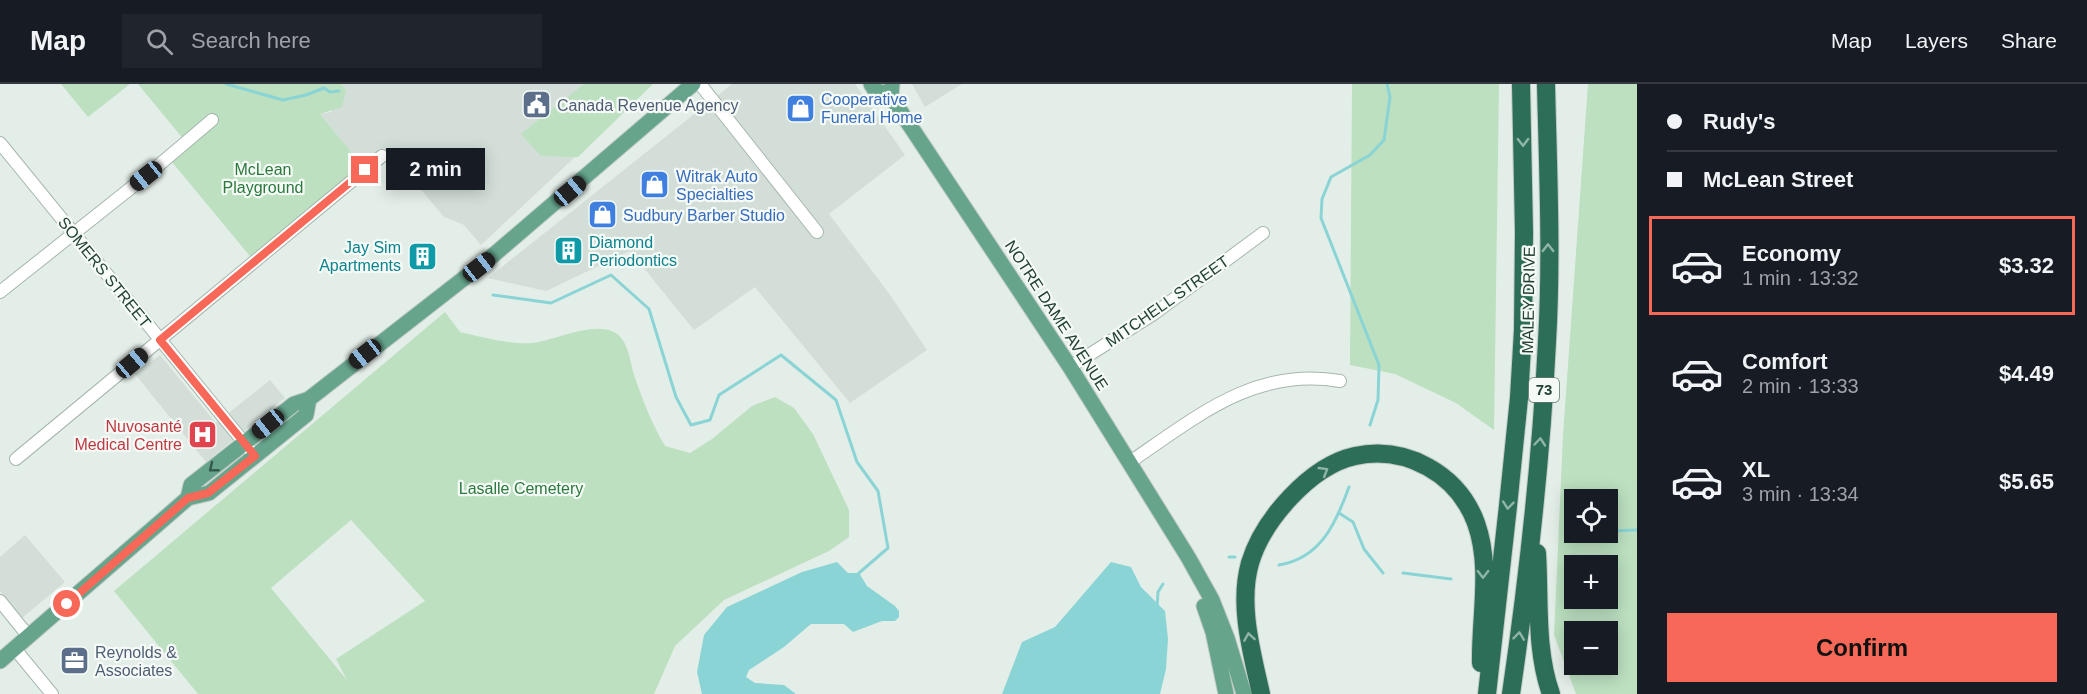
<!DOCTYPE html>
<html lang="en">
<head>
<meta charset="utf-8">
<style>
  body { margin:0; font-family:Helvetica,sans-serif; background:#20242c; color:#f1f3f6; height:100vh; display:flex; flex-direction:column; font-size:22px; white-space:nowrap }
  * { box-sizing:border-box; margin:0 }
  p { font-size:20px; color:#9ea1a6 }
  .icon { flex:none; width:33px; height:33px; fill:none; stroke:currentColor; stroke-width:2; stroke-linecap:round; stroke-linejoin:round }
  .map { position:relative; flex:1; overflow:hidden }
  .side { display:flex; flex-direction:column; background:#171b24; width:450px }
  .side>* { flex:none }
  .top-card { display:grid; align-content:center; height:132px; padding:0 30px; background:#171b24 }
  .tools { position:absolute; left:1564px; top:405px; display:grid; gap:12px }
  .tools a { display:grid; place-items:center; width:54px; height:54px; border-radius:0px; background:#171b24; box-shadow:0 3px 15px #0003; font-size:30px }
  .end { position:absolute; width:27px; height:27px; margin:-14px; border:8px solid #f86858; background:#fff; box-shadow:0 0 0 3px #fff }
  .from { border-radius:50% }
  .bubble { position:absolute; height:42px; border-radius:0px; background:#171b24; box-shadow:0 3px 15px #0003; font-size:20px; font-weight:800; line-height:42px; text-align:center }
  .car { position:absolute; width:18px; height:36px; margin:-18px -9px; border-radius:8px; box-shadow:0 0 4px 2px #0007; background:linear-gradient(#222 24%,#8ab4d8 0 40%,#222 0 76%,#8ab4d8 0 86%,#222 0) }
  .top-card b { display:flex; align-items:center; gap:21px; height:57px; font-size:22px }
  .top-card b+b { border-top:2px solid #363941 }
  .top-card i { width:15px; height:15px; background:#f1f3f6 }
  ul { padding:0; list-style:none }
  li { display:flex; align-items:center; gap:18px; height:99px; margin:0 12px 9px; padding:0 18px; border:3px solid transparent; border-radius:0px }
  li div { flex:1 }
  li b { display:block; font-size:22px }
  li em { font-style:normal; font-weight:800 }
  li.current { border-color:#f86858 }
  li>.icon { width:54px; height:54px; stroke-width:1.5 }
  .button { display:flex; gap:12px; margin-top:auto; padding:12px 30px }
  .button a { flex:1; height:69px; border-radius:0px; background:#f86858; color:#111; font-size:24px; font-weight:800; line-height:69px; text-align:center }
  header { display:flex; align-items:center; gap:36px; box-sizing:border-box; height:84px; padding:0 30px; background:#171b24; border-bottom:2px solid #363941 }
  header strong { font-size:28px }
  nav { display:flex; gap:33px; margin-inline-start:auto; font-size:21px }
  .search { width:420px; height:54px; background:#20242c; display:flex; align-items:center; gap:15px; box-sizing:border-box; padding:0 21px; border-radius:0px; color:#9ea1a6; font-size:22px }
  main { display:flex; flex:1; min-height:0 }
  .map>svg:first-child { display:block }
  .built { fill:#d2ded7 }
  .green { fill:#bce0c0; fill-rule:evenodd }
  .water { fill:#8ad4d5 }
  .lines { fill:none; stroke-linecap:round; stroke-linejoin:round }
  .stream { stroke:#8ad4d5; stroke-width:3 }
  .minor-casing { stroke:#a6b7ae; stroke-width:14 }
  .major-casing { stroke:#c1cac6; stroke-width:17 }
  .highway-casing { stroke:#c1cac6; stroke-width:20 }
  .minor { stroke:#fff; stroke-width:12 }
  .major { stroke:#66a58c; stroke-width:15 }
  .highway { stroke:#2c6e57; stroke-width:18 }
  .oneway { stroke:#90b4a6 }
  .oneway2 { stroke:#335a4a }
  .route { stroke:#f86858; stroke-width:8 }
  .labels { text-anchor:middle; stroke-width:4.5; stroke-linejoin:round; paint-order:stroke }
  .shield { fill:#f5faf6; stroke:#61786e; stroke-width:1.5 }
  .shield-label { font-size:15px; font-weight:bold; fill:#224134 }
  .shop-label { font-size:16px; fill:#366cbe; stroke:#f5faf6; text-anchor:start }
  .service-label { font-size:16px; fill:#4e5e75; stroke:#f5faf6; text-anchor:start }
  .park-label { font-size:16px; fill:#2a793d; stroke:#f5faf6 }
  .culture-label { font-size:16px; fill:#0d838f; stroke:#f5faf6; text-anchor:start }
  .street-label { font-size:16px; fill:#224134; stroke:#f5faf6 }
  .health-label { font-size:16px; fill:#be3a42; stroke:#f5faf6; text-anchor:end }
</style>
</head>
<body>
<header>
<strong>Map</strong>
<div class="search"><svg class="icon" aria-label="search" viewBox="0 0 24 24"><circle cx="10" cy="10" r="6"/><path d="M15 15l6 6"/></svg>Search here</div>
<nav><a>Map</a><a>Layers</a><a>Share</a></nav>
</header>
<main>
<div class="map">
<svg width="1637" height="610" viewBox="0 0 1637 610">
  <rect width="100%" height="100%" fill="#e4eee8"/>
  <!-- built -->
  <path class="built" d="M341 0H653L481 161 464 141 444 133 394 74 382 71 365 85 320 30 331 28 346 6Z
    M732 0H855L905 71 829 130 888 208 927 266 850 319 755 203 694 246 630 167 546 207 488 194Z
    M912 0H962L925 23Z
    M160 271 216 339 270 296 285 314 206 378 135 290Z
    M25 451 65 498 22 534 0 507V473Z"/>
  <!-- green -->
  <path class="green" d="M61 0H130L88 33Z
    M138 0H341L346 6 342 23 320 30 365 85 254 177 167 72 185 57Z
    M584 0H653L578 73 541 72 521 50Z
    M1352 0H1499L1494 346 1456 319 1395 290 1350 281Z
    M1588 0H1637V610H1576L1554 551 1563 351ZM1575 416H1608V448H1575ZM1575 482H1608V514H1575ZM1575 548H1608V580H1575Z
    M445 228 460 248C482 253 511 261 533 259 557 256 609 229 624 258 630 269 631 283 635 294 643 317 652 340 665 362L690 369 712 355 752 322 775 313 794 324 813 350 849 426V453L829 467 724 516 675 562 654 610H198L114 507ZM351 436 425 517 336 575 347 596 271 504Z"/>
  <!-- water -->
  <path class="water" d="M837 478 848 489H859L867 502 895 522 899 527V533L895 537H882L853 548 844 540H811L784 563 749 586 746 593 755 599 784 601 796 610H702L697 588 704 551 727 523 802 488Z
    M1111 478 1131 483 1141 503 1165 527 1168 555 1166 585 1160 610H1002L1022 558 1055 543Z"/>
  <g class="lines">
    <!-- stream -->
    <path class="stream" d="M226 0 283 16 306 11 324 4 330 8 339 7
      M493 211 551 219 611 191 649 225 676 313 691 341 710 336 719 311 781 271 836 316 857 378 878 407 888 464 859 489
      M1370 341 1378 316 1379 281 1321 134 1322 115 1331 93 1370 71 1384 56 1390 13 1387 0
      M1339 429 1353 438 1364 465 1383 489
      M1608 447 1637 446
      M1571 449 1581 448
      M1229 473H1235
      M1279 481C1321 474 1336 439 1349 403
      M1403 489 1451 495
      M1157 524 1158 508 1163 500"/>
    <defs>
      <path id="minor" d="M700 0 817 148
        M0 59 255 372
        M0 208 146 92 212 36
        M1070 283 1155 229 1263 149
        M16 375 382 72
        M1130 378C1196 333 1256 282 1340 297
        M0 517 29 553
        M15 565 52 610"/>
      <path id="major" d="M871 0 875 6 891 12
        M892 0 891 12 899 25 1070 283 1188 473 1212 516 1227 554 1244 610
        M188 414 191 401 294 320 309 315 490 174 693 0
        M1204 522 1213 548 1226 610
        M0 577 188 414 209 409 306 331 309 315"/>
      <path id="highway" d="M1537 469C1540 516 1535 565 1551 610
        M1261 610C1252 569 1238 521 1250 479 1263 436 1310 382 1355 372 1406 361 1458 390 1476 439 1492 483 1480 534 1481 579
        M1487 610 1508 422 1519 314 1523 246 1524 148 1521 0
        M1511 610C1528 494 1541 376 1547 258 1552 173 1548 86 1546 0"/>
    </defs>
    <!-- minor casing -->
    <use href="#minor" class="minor-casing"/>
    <!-- major casing -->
    <use href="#major" class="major-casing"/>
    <!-- highway casing -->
    <use href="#highway" class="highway-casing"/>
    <!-- minor -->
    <use href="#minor" class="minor"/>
    <!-- major -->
    <use href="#major" class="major"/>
    <!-- highway -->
    <use href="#highway" class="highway"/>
  </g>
  <!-- one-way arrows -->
  <defs><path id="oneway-chevron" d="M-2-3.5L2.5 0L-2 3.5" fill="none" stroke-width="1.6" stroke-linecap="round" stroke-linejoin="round" transform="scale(1.5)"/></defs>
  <g class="oneway">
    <use href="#oneway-chevron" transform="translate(1523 58) rotate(89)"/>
    <use href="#oneway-chevron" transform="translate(1548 164) rotate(-90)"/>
    <use href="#oneway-chevron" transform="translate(1540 358) rotate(-85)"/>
    <use href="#oneway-chevron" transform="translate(1324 387) rotate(-31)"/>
    <use href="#oneway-chevron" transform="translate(1508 421) rotate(96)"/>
    <use href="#oneway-chevron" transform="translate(1483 490) rotate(90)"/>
    <use href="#oneway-chevron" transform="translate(1519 552) rotate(-83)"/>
    <use href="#oneway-chevron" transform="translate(1249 553) rotate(-99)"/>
  </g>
  <use class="oneway2" href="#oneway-chevron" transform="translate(213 384) rotate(141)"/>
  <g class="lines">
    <!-- route -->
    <path class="route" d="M67 520 188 414 208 409 255 372 160 256 365 86"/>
  </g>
  <!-- icons -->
  <defs>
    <symbol id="civic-square" viewBox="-11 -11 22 22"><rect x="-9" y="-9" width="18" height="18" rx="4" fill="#5c6f8a" stroke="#f5faf6"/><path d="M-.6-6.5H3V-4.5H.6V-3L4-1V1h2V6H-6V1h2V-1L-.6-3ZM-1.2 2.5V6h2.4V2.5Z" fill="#fff"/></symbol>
    <symbol id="shop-square" viewBox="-11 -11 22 22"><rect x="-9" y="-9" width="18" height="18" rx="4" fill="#3f7fe0" stroke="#f5faf6"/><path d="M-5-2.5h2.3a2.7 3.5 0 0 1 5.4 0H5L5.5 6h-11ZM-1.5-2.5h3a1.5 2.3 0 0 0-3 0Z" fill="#fff"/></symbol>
    <symbol id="building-square" viewBox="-11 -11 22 22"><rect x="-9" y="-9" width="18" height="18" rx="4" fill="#0f9aa8" stroke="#f5faf6"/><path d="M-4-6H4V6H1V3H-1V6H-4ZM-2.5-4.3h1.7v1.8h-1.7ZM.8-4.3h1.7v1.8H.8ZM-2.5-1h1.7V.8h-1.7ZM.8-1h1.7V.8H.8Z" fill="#fff"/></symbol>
    <symbol id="hospital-square" viewBox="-11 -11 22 22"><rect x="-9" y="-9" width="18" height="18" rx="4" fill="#e0444e" stroke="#f5faf6"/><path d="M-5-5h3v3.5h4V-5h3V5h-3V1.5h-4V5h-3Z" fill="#fff"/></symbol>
    <symbol id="office-square" viewBox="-11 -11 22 22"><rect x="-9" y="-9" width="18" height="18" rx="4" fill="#5c6f8a" stroke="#f5faf6"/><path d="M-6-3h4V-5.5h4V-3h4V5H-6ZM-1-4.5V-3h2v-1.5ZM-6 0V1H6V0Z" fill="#fff"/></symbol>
  </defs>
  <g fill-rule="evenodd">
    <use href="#civic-square" x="520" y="4" width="33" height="33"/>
    <use href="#shop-square" x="784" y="8" width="33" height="33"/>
    <use href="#shop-square" x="638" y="84" width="33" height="33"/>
    <use href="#shop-square" x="586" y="114" width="33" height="33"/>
    <use href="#building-square" x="552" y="150" width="33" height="33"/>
    <use href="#building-square" x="406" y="156" width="33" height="33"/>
    <use href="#hospital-square" x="186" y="334" width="33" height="33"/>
    <use href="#office-square" x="58" y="560" width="33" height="33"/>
  </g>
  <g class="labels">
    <!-- shield labels -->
    <rect class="shield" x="1529" y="294" width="30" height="24" rx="4.5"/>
    <g class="shield-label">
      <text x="1544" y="311">73</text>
    </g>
    <!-- shop labels -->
    <g class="shop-label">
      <text x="821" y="21">Cooperative<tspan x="821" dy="18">Funeral Home</tspan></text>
      <text x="676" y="98">Witrak Auto<tspan x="676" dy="18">Specialties</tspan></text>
      <text x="623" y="137">Sudbury Barber Studio</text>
    </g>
    <!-- service labels -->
    <g class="service-label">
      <text x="557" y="27">Canada Revenue Agency</text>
      <text x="95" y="574">Reynolds &amp;<tspan x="95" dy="18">Associates</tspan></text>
    </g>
    <!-- park labels -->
    <g class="park-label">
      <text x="263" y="91">McLean<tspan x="263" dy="18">Playground</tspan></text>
      <text x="521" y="410">Lasalle Cemetery</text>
    </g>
    <!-- culture labels -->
    <g class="culture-label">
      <text x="589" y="164">Diamond<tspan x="589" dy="18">Periodontics</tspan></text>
      <text x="401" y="169" text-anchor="end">Jay Sim<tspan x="401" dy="18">Apartments</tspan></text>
    </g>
    <!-- street labels -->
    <g class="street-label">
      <text transform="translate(105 188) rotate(51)" y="6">SOMERS STREET</text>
      <text transform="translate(1528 216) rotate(-89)" y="6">MALEY DRIVE</text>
      <text transform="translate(1167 217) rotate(-35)" y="6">MITCHELL STREET</text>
      <text transform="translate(1057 231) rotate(57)" y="6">NOTRE DAME AVENUE</text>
    </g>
    <!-- health labels -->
    <g class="health-label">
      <text x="182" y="348">Nuvosanté<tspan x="182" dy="18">Medical Centre</tspan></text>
    </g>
  </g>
</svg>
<div class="tools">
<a><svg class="icon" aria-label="locate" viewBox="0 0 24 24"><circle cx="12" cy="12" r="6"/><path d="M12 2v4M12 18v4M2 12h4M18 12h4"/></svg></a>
<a>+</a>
<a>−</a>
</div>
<i class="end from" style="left:67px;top:520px"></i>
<i class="end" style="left:365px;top:86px"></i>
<div class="bubble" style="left:386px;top:64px;width:99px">2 min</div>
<i class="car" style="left:146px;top:92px;rotate:231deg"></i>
<i class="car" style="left:570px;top:107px;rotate:50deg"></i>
<i class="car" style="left:479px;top:183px;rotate:52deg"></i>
<i class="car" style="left:365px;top:270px;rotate:232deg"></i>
<i class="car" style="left:132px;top:279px;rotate:50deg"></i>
<i class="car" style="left:268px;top:340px;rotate:231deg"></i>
</div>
<section class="side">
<div class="top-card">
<b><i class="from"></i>Rudy's</b>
<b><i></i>McLean Street</b>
</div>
<ul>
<li class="current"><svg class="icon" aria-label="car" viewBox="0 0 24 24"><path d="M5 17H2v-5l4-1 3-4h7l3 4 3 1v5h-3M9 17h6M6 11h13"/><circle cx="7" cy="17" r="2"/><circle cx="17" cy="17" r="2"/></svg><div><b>Economy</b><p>1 min · 13:32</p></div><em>$3.32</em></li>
<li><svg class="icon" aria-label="car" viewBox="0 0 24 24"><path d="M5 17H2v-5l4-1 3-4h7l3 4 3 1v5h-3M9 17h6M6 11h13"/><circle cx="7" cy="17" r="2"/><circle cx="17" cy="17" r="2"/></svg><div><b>Comfort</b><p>2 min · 13:33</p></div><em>$4.49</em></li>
<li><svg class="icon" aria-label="car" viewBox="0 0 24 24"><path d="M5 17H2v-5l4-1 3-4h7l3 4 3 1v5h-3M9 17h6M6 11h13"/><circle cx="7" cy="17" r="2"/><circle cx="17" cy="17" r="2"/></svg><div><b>XL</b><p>3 min · 13:34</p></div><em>$5.65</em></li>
</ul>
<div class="button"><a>Confirm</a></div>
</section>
</main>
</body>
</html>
